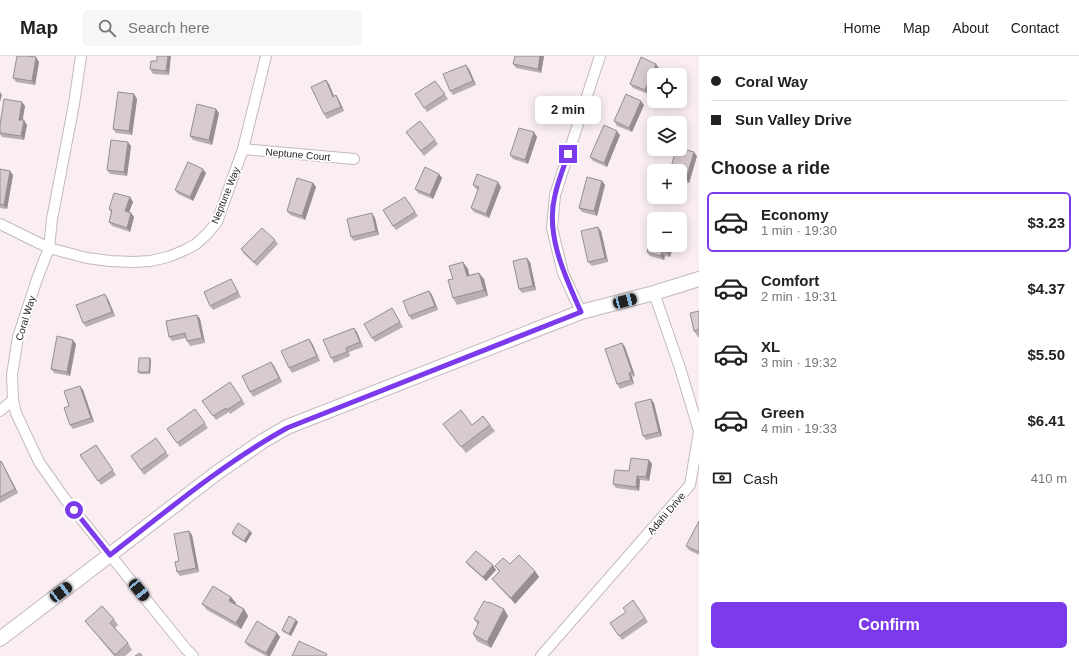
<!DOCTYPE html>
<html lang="en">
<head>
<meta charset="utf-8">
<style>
  body { margin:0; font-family:Arial,sans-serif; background:#f6f6f6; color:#222; height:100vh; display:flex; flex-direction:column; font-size:15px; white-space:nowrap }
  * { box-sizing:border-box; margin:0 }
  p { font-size:13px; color:#767676 }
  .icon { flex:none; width:22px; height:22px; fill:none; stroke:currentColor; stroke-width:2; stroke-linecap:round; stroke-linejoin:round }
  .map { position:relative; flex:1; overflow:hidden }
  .panel { display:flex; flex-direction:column; background:#fff; width:380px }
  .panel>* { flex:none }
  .top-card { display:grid; align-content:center; height:88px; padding:0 12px; background:#fff }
  .controls { position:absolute; left:647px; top:12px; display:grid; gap:8px }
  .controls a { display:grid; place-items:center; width:40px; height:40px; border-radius:6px; background:#fff; box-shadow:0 2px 10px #0003; font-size:20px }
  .end { position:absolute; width:18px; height:18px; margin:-9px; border:5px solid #7c3aed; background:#fff; box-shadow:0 0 0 2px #fff }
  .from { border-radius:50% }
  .bubble { position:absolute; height:28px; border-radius:6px; background:#fff; box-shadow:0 2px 10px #0003; font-size:13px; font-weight:700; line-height:28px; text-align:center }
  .car { position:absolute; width:12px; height:24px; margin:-12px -6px; border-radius:5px; box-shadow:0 0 3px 1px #0007; background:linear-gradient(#222 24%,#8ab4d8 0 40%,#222 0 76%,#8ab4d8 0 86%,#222 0) }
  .top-card b { display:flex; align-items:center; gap:14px; height:38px; font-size:15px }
  .top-card b+b { border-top:1px solid #e0e0e0 }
  .top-card i { width:10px; height:10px; background:#222 }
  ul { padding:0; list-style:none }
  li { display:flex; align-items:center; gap:12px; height:60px; margin:0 8px 6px; padding:0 4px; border:2px solid transparent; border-radius:6px }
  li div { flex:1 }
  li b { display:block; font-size:15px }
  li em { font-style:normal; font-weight:700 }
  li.active { border-color:#7c3aed }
  li>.icon { width:36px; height:36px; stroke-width:1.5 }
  h2 { padding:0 12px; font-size:18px; line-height:48px }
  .pay { display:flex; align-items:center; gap:10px; height:44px; padding:0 12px; font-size:15px }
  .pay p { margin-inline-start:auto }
  .cta { display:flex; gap:8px; margin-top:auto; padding:8px 12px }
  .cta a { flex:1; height:46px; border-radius:6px; background:#7c3aed; color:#fff; font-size:16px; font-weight:700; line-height:46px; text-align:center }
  header { display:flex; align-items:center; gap:24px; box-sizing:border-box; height:56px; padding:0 20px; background:#fff; border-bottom:1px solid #e0e0e0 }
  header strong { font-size:19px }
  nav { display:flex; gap:22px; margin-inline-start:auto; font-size:14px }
  .search { width:280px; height:36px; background:#f6f6f6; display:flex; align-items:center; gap:10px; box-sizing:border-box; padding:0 14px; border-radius:6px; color:#767676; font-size:15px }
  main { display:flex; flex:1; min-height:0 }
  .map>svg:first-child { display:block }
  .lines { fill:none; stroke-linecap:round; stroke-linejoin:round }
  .street-casing { stroke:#c5b9be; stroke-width:12 }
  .secondary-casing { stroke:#c5b9be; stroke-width:16 }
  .street { stroke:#fff; stroke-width:10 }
  .secondary { stroke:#fff; stroke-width:14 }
  .wall { fill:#b9afb3 }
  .shaded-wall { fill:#968e92 }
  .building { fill:#d7cbd0; stroke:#968e92 }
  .route { stroke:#7c3aed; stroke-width:5 }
  .labels { text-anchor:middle; stroke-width:3.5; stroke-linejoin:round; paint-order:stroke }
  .street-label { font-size:10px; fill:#211d1f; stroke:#fff }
</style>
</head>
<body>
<header>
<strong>Map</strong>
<div class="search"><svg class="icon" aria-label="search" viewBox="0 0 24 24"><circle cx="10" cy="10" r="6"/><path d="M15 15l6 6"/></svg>Search here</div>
<nav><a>Home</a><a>Map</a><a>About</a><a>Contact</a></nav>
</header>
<main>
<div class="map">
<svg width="699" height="600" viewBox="0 0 699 600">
  <rect width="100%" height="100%" fill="#faeef3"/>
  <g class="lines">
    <defs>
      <path id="street" d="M81 0 74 48 52 163 49 192 37 223 18 281 12 319 13 344 16 357 39 406 65 443 186 593 193 600
        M243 93 354 103
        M0 168 49 192 87 202 110 205 133 206 150 205 168 201 185 194 196 188 207 178 217 166 243 93 266 0
        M581 256 563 217 552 172 555 139 600 0
        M0 355 13 344
        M541 600 690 429 699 375 680 312 654 237"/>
      <path id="secondary" d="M0 583 218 416 263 385 287 371 581 256 654 237 699 223"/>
    </defs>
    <!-- street casing -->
    <use href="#street" class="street-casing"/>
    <!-- secondary casing -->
    <use href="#secondary" class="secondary-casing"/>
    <!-- street -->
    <use href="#street" class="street"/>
    <!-- secondary -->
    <use href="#secondary" class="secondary"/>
  </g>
  <!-- wall -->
  <path class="wall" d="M157 0 169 19 153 18 150 13 157 5Z
    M544 0 541 17 516 12 513 8Z
    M36 1 39 6 35 29 16 26 13 22Z
    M659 12 648 38 633 32 630 28Z
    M469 13 476 29 453 39 450 35Z
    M326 24 329 28 334 40 336 39 339 44 344 55 327 63 324 58Z
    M435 25 448 43 427 56 415 38Z
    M134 38 137 43 132 79 116 77 113 73Z
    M644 49 632 76 617 70 614 65Z
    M25 50 22 64 27 69 24 84 2 81 0 78V69Z
    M219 57 212 89 193 84 190 80Z
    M406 76 435 84 438 88 424 100Z
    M620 79 607 111 593 105 590 101Z
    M537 81 528 108 513 103 510 99Z
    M131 90 127 120 110 118 107 114Z
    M697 100 689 127 680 125V115Z
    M0 113 10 115 13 119 7 153 0 152Z
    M206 117 193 145 178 138 175 134Z
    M439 118 442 122 433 143 418 137 415 133Z
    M602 125 605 129 597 160 582 156 579 152Z
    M313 127 316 131 305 164 290 159 287 155Z
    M473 129 501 131 489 162 474 156 471 152 478 134 476 133Z
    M130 141 133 146 129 156 131 157 134 161 130 176 112 170 109 166 111 157 109 153Z
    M405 141 418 160 396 174 393 170Z
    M375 162 379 179 354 185 351 181Z
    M601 175 608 206 592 210 588 206Z
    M275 184 278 188 257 210 244 198 241 193Z
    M654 189H674L670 201 665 200 664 204 650 200 647 196Z
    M463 206 468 213 469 220 484 223 488 240 457 249 453 242V223Z
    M530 206 536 234 522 237 519 233Z
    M234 228 241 241 213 254 210 250Z
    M429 235 432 239 438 254 412 264 409 260Z
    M108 243 115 260 86 271 83 267Z
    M699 255V281H698L694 275Z
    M395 257 403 271 375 286 372 282Z
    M197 259 200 263 205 287 190 290 187 285 186 282 172 285 169 281Z
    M357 276 363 291 349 296 350 300 334 307 331 302Z
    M312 287 320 305 292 317 289 312Z
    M622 287 625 291 635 320 632 321 634 328 620 333 617 328Z
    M76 288 70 320 54 317 51 313Z
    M150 302 151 305 150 318H140L138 316Z
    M271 306 274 310 282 326 253 341 250 336Z
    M230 326 245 348 230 358 229 356 216 364 202 345Z
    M80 330 83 334 94 366 73 373 70 369 69 350Z
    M651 343 654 347 662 380 646 384 643 380Z
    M195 353 208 372 180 391 167 373Z
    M483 360 495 375 466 397 443 368 472 369Z
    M156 382 169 400 144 419 131 400Z
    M96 389 116 419 101 429 80 399Z
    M649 404 652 408 649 425 640 424 639 435 616 432 613 428 629 415Z
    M1 405 4 410 18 437 0 447V406Z
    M699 465V499L689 494 686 490Z
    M250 475 252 477 246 487 233 479 232 477Z
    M192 479 199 516 180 520 177 516 179 505Z
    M466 506 496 514 486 525 469 510Z
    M510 508 535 515 539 521 515 548 497 529 492 523 499 516 495 510Z
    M231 541 236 547 235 548 244 553 248 560 241 573 207 554 202 548Z
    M633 544 648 566 622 584 610 567 626 556Z
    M488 547 508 560 491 592 477 585 473 578 478 569 474 563Z
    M114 563 118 569 115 572 128 587 132 594 125 600H114L90 571 85 565Z
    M296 564 298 566 291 580 283 576 282 574Z
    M277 577 280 581 270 600H266L248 590 245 586Z"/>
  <!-- shaded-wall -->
  <path class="shaded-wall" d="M168 0H171L169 19 166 15Z
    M540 0H544L541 17 538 13Z
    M36 1 39 6 35 29 32 25Z
    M656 8 659 12 656 19H654V25L648 38 645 34Z
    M466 9 469 13 476 29 473 25Z
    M326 24 329 28 336 45 333 41Z
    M0 36 2 39 0 46Z
    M134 38 137 43 132 79 129 75Z
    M336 39 339 44 344 55 341 51Z
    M641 45 644 49 632 76 629 72Z
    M22 46 25 50 22 68 19 64Z
    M216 53 219 57 212 89 209 84Z
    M24 64 27 69 24 84 21 80Z
    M617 75 620 79 607 111 604 107Z
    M534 76 537 81 528 108 525 104Z
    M128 86 131 90 127 120 124 116Z
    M694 96 697 100 689 127 686 123Z
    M203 113 206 117 193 145 190 141Z
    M10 115 13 119 7 153 4 149Z
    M439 118 442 122 433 143 430 139Z
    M602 125 605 129 597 160 594 155Z
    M498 126 501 131 489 162 486 158Z
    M313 127 316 131 305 164 302 160Z
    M130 141 133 146 128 159 125 155Z
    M131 157 134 161 130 176 127 172Z
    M372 157 375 162 379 179 376 175Z
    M598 171 601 175 608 206 605 202Z
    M669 189H674L670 201 667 197Z
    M662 196 665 200 664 204 660 200Z
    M527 202 530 206 536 234 533 230Z
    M463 206 468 213 471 227 467 220Z
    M479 217 484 223 488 240 484 234Z
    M429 235 432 239 438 254 435 250Z
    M105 238 108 243 115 260 112 256Z
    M197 259 200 263 205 287 202 282Z
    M354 272 357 276 363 291 360 286Z
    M309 283 312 287 320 305 317 300Z
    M73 284 76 288 70 320 67 316Z
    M622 287 625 291 635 320 632 316Z
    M150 302 151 305 150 318 149 316Z
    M271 306 274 310 282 326 279 322Z
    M629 317 632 321 634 328 631 324Z
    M80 330 83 334 94 366 91 362Z
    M651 343 654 347 662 380 659 376Z
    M649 404 652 408 649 425 646 421Z
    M1 405 4 410 18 437 15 433Z
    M637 420 640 424 639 435 636 431Z
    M189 475 192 479 199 516 196 512Z
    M250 475 252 477 246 487 244 485Z
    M493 509 496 514 486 525 483 521Z
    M535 515 539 521 515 548 511 542Z
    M231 541 236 547 234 551 229 545Z
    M244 553 248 560 241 573 236 567Z
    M504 553 508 560 491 592 487 586Z
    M296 564 298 566 291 580 289 578Z
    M277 577 280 581 270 600H268L266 597Z"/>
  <!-- building -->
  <path class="building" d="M17 0H28L36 1 32 25 13 22Z
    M157 0H168L166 15 150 13 151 5H157Z
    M515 0H540L538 13 513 8Z
    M641 1 656 8 645 34 630 28Z
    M466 9 473 25 450 35 443 18Z
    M326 24 333 41 336 39 341 51 324 58 311 31Z
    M435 25 445 38 424 52 415 38Z
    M118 36 134 38 129 75 113 73Z
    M626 38 641 45 629 72 614 65Z
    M4 43 22 46 19 64H24L21 80 0 77V69Z
    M197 48 216 53 209 84 190 80Z
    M420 65 435 84 421 95 406 76Z
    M604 69 617 75 604 107 590 101Z
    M519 72 534 76 525 104 510 99Z
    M111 84 128 86 124 116 107 114Z
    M680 92 694 96 686 123 680 121V115H670L676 93H680Z
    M188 106 203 113 190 141 175 134Z
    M425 111 439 118 430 139 415 133Z
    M0 113 10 115 4 149 0 148Z
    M477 118 498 126 486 158 471 152 479 131 473 129Z
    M587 121 602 125 594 155 579 152Z
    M297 122 313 127 302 160 287 155Z
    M114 137 130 141 125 155 131 157 127 172 109 166 112 154 109 153Z
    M405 141 415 156 393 170 383 154Z
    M372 157 376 175 351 181 347 163Z
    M598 171 605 202 588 206 581 175Z
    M262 172 275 184 254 206 241 193Z
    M654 175V189H669L667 197 662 196 660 200 647 196Z
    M527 202 533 230 519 233 513 205Z
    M463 206 467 220 479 217 484 234 453 242 448 224 453 223 449 210Z
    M231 223 238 236 210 250 204 236Z
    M429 235 435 250 409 260 403 245Z
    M105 238 112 256 83 267 76 249Z
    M392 252 400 266 372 282 364 268Z
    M699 255V273L694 275 690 257Z
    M197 259 202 282 187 285 185 277 169 281 166 265Z
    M354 272 360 286 346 292 347 296 331 302 323 284Z
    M57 280 73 284 67 316 51 313Z
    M309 283 317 300 289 312 281 295Z
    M622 287 632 316 629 317 631 324 617 328 605 293Z
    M139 302H150L149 316H138Z
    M271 306 279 322 250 336 242 320Z
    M230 326 242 344 227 354 226 352 213 360 202 345Z
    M80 330 91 362 70 369 64 352 69 350 64 335Z
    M651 343 659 376 643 380 635 347Z
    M195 353 205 367 177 387 167 373Z
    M461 354 472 369 483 360 490 369 461 391 443 368Z
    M156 382 166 396 141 414 131 400Z
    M96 389 113 414 98 425 80 399Z
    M631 402 649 404 646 421 637 420 636 431 613 428 615 414 629 415Z
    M1 405 15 433 0 441V406Z
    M699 465V496L686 490Z
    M238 467 250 475 244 485 232 477Z
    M189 475 196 512 177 516 175 506 179 505 174 478Z
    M476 495 493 509 483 521 466 506Z
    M519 499 535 515 511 542 492 523 500 515 495 510 503 502 510 508Z
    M213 530 231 541 229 545 244 553 236 567 202 548Z
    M633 544 645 562 619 580 610 567 626 556 623 552Z
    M484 545 488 547 489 546 504 553 487 586 473 578 479 566 474 563Z
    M102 550 114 563 110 567 128 587 115 599 85 565Z
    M289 560 296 564 289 578 282 574Z
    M257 565 277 577 266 597 245 586Z
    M299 585 327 598 326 600H292Z
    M140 597 142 600H135Z"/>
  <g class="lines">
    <!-- route -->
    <path class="route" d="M74 454 110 499C168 454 224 407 287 372L581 256C565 220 545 179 555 139 558 125 564 111 568 98"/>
  </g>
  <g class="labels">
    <!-- street labels -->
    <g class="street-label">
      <text transform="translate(298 98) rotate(5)" y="4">Neptune Court</text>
      <text transform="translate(225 139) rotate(-68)" y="4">Neptune Way</text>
      <text transform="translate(25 262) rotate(-73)" y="4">Coral Way</text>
      <text transform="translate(666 457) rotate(-49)" y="4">Adahi Drive</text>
    </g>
  </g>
</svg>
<div class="controls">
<a><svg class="icon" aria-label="locate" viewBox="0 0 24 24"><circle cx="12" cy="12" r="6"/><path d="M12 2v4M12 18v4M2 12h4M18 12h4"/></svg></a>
<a><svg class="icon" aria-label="layers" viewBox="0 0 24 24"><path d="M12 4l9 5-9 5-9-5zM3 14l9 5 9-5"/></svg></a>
<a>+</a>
<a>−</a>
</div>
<i class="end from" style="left:74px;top:454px"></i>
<i class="end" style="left:568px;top:98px"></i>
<div class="bubble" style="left:535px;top:40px;width:66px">2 min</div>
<i class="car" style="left:625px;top:245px;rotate:75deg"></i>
<i class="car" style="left:139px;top:534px;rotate:141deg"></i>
<i class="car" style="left:61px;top:536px;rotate:53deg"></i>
</div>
<section class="panel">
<div class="top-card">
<b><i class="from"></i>Coral Way</b>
<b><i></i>Sun Valley Drive</b>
</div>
<h2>Choose a ride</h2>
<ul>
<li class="active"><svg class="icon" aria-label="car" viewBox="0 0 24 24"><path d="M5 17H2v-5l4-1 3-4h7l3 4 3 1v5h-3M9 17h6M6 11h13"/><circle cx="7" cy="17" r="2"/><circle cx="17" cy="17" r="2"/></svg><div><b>Economy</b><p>1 min · 19:30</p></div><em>$3.23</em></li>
<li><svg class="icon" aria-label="car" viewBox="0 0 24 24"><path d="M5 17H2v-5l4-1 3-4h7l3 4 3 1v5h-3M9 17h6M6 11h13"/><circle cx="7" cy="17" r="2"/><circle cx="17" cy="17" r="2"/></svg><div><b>Comfort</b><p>2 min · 19:31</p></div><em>$4.37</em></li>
<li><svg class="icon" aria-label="car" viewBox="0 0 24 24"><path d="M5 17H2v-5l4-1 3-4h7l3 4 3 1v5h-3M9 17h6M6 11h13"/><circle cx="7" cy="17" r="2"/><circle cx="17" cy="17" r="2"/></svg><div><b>XL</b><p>3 min · 19:32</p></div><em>$5.50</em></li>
<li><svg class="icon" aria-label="car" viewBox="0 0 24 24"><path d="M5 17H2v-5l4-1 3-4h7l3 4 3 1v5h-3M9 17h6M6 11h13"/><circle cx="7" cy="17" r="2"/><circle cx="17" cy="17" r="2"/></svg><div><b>Green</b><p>4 min · 19:33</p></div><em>$6.41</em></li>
</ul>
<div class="pay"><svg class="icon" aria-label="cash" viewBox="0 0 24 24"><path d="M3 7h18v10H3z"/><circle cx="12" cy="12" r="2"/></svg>Cash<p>410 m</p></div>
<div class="cta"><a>Confirm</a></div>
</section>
</main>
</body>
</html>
